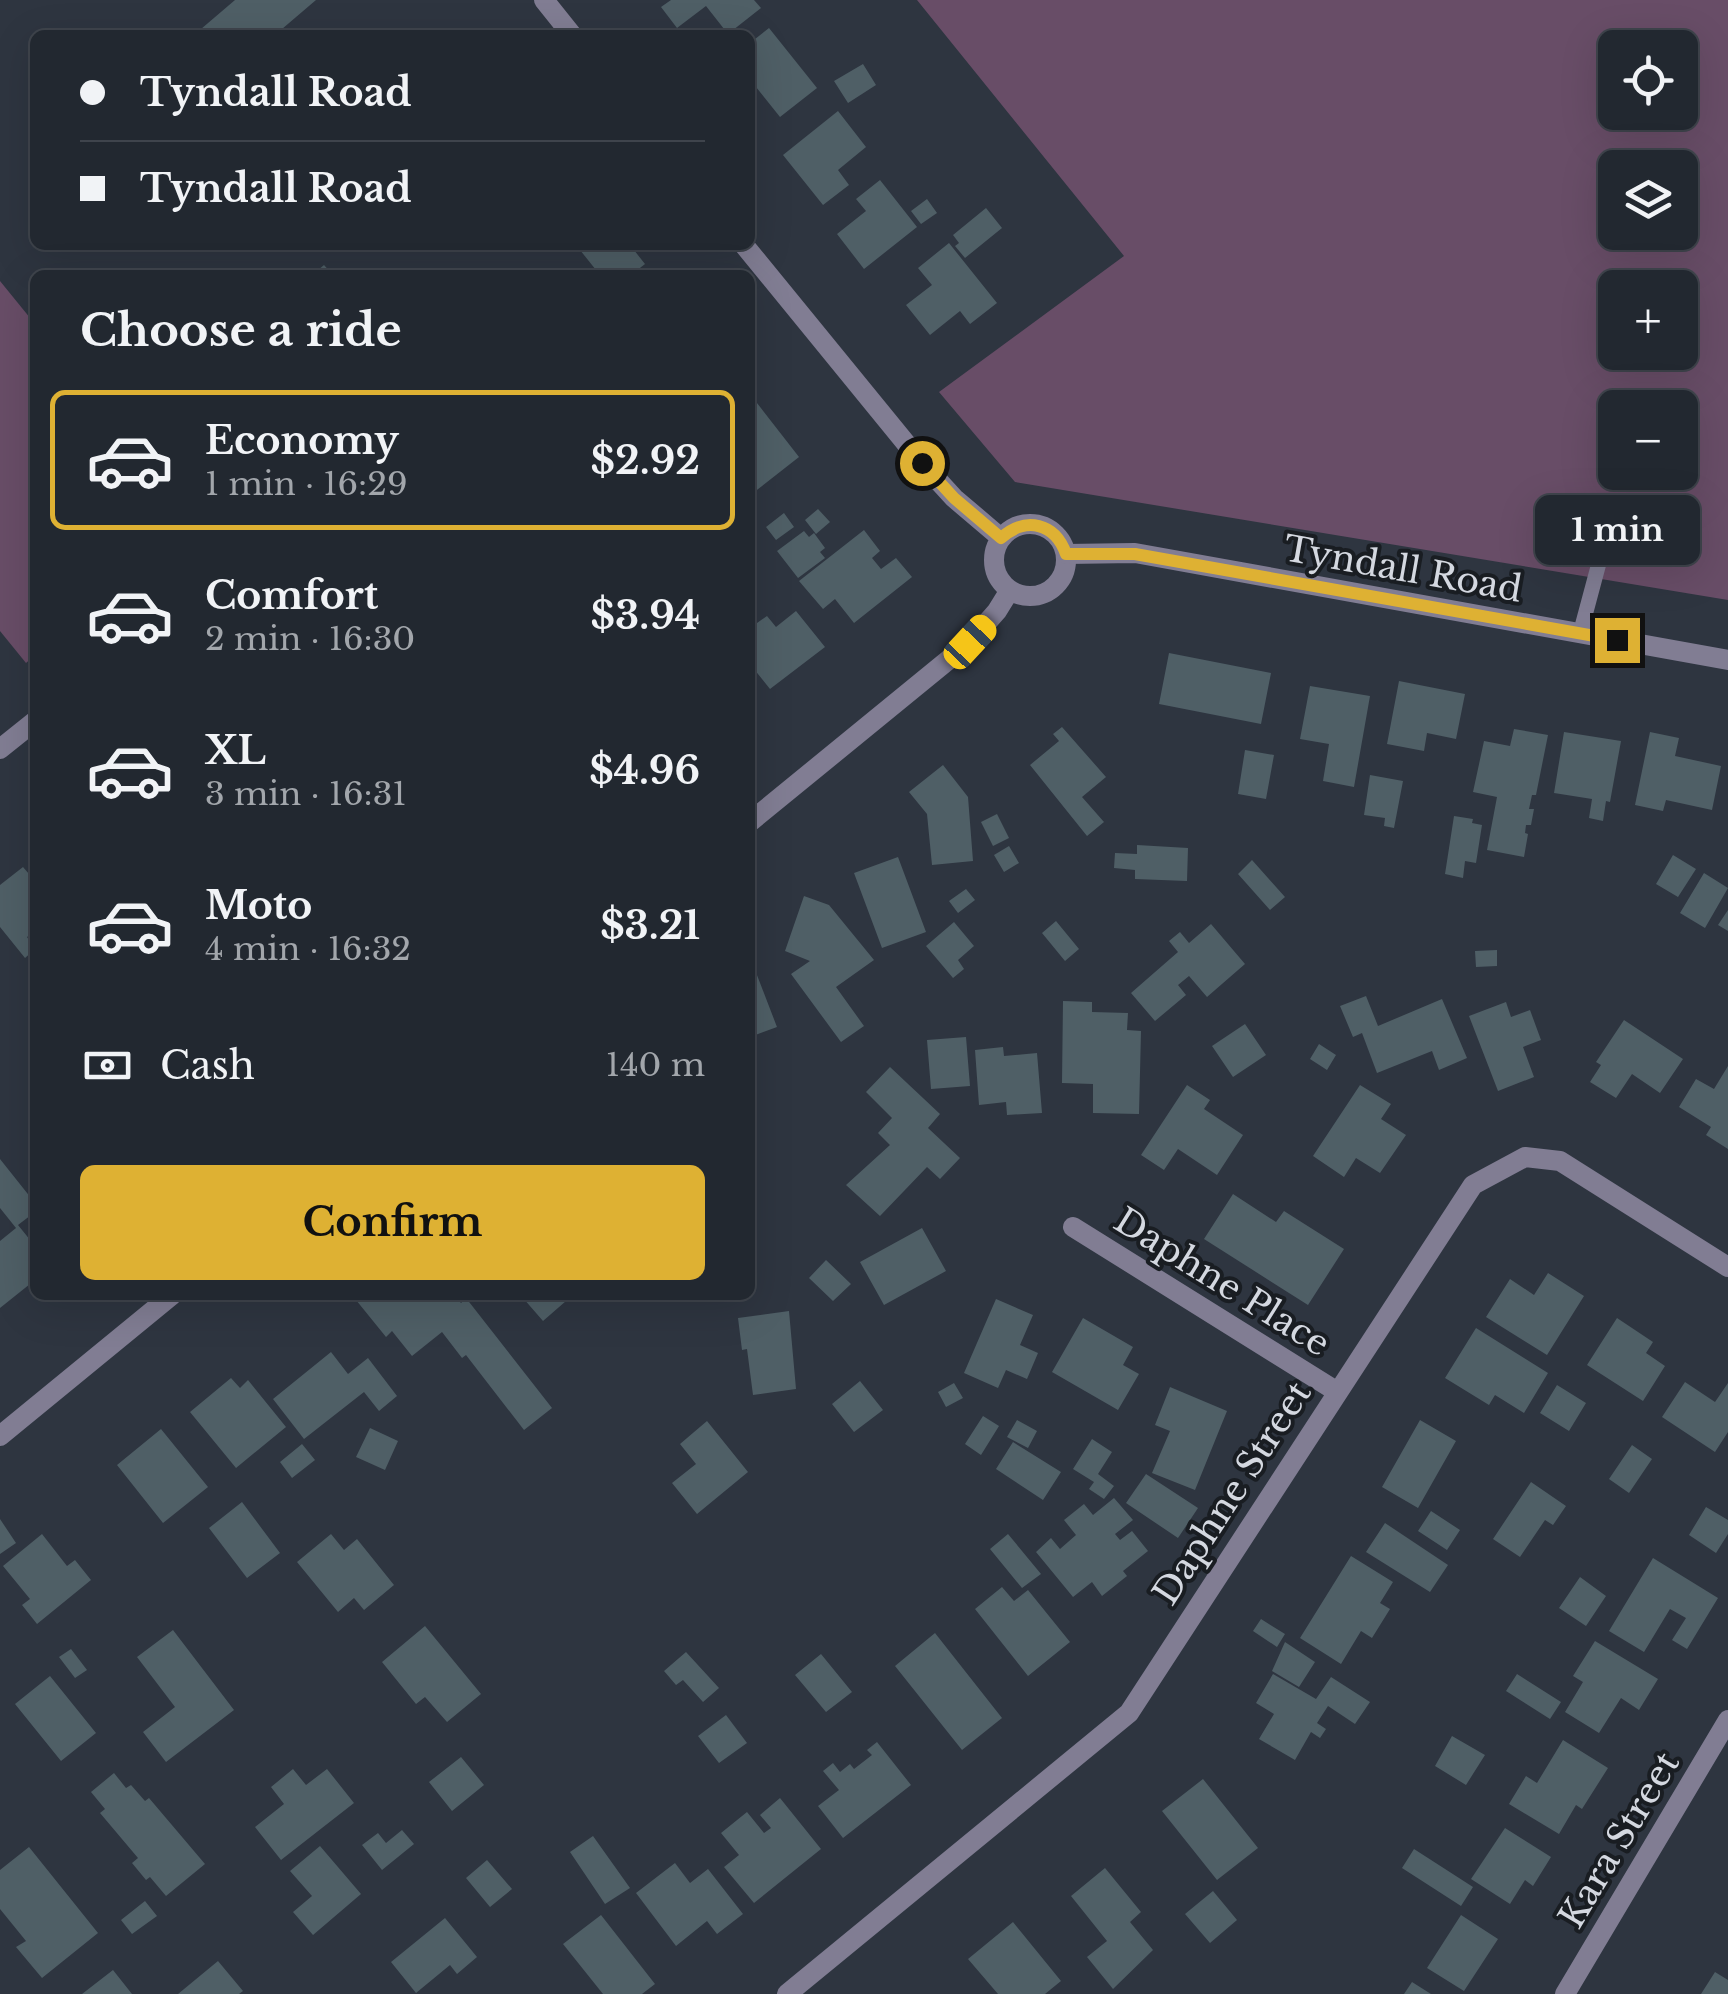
<!DOCTYPE html>
<html lang="en">
<head>
<meta charset="utf-8">
<style>
  body { margin:0; font-family:"Libre Baskerville",serif; background:#2e343c; color:#f1f3f6; height:100vh; display:flex; flex-direction:column; font-size:38px; white-space:nowrap }
  * { box-sizing:border-box; margin:0 }
  p { font-size:32px; color:#a2a6ab }
  .icon { flex:none; width:55px; height:55px; fill:none; stroke:currentColor; stroke-width:2; stroke-linecap:round; stroke-linejoin:round }
  .map { position:relative; flex:1; overflow:hidden }
  .panel { position:absolute; left:30px; top:270px; width:725px; height:1030px; display:flex; flex-direction:column; background:#222830; border-radius:15px; box-shadow:0 10px 40px #0002,0 0 0 2px #3f444c }
  .panel>* { flex:none }
  .top-card { position:absolute; left:30px; top:30px; width:725px; height:220px; border-radius:15px; box-shadow:0 10px 40px #0002,0 0 0 2px #3f444c; display:grid; align-content:center; height:220px; padding:0 50px; background:#222830 }
  .controls { position:absolute; left:1598px; top:30px; display:grid; gap:20px }
  .controls a { display:grid; place-items:center; width:100px; height:100px; border-radius:15px; background:#222830; box-shadow:0 10px 40px #0002,0 0 0 2px #3f444c; font-size:50px }
  .end { position:absolute; width:45px; height:45px; margin:-22px; border:12px solid #deb133; background:#111; box-shadow:0 0 0 5px #111 }
  .from { border-radius:50% }
  .bubble { position:absolute; height:70px; border-radius:15px; background:#222830; box-shadow:0 10px 40px #0002,0 0 0 2px #3f444c; font-size:32px; font-weight:700; line-height:70px; text-align:center }
  .car { position:absolute; width:30px; height:60px; margin:-30px -15px; border-radius:12px; box-shadow:0 0 8px 2px #0007; background:linear-gradient(#f5c518 24%,#345 0 40%,#f5c518 0 76%,#345 0 86%,#f5c518 0) }
  .top-card b { display:flex; align-items:center; gap:35px; height:95px; font-size:38px }
  .top-card b+b { border-top:2px solid #3f444c }
  .top-card i { width:25px; height:25px; background:#f1f3f6 }
  ul { padding:0; list-style:none }
  li { display:flex; align-items:center; gap:30px; height:140px; margin:0 20px 15px; padding:0 30px; border:5px solid transparent; border-radius:15px }
  li div { flex:1 }
  li b { display:block; font-size:38px }
  li em { font-style:normal; font-weight:700 }
  li.current { border-color:#deb133 }
  li>.icon { width:90px; height:90px; stroke-width:1.5 }
  h2 { padding:0 50px; font-size:45px; line-height:120px }
  .pay { display:flex; align-items:center; gap:25px; height:110px; padding:0 50px; font-size:38px }
  .pay p { margin-inline-start:auto }
  .action { display:flex; gap:20px; margin-top:auto; padding:20px 50px }
  .action a { flex:1; height:115px; border-radius:15px; background:#deb133; color:#111; font-size:40px; font-weight:700; line-height:115px; text-align:center }
  .map>svg:first-child { display:block }
  .green { fill:#684d67; fill-rule:evenodd }
  .building { fill:#4f5f66 }
  .lines { fill:none; stroke-linecap:round; stroke-linejoin:round }
  .service { stroke:#817d93; stroke-width:15 }
  .minor { stroke:#817d93; stroke-width:20 }
  .tertiary { stroke:#817d93; stroke-width:20 }
  .route { stroke:#deb133; stroke-width:12 }
  .labels { text-anchor:middle; stroke-width:8; stroke-linejoin:round; paint-order:stroke }
  .street-label { font-size:35px; fill:#d4d8e0; stroke:#191d22 }
</style>
</head>
<body>
<div class="map">
<svg width="1728" height="1994" viewBox="0 0 1728 1994">
  <rect width="100%" height="100%" fill="#2e3540"/>
  <!-- green -->
  <path class="green" d="M917 0H1728V600L1015 482 939 392 1124 256ZM1615 48H1680V112H1615ZM1615 168H1680V232H1615ZM1615 288H1680V352H1615ZM1615 408H1680V472H1615Z
    M0 281 35 324V655L26 663 0 631Z"/>
  <!-- building -->
  <path class="building" d="M235 0H316L275 35H194Z
    M671 0H754L761 8 728 34 706 6 677 28 661 7Z
    M769 28 817 88 780 117 752 82 750 84V43Z
    M863 64 876 85 848 103 834 81Z
    M838 111 866 147 838 170 849 185 823 205 783 155Z
    M880 180 917 227 864 269 837 234 866 211 856 199Z
    M927 199 937 213 921 224 911 211Z
    M986 208 1002 228 965 258 955 246 959 243 953 235Z
    M949 243 997 303 970 324 960 311 930 335 906 305 932 285 918 268Z
    M576 245H630L645 264 631 275H600Z
    M324 265 333 275H312Z
    M750 394 799 457 753 493 750 488Z
    M818 509 830 522 816 534 805 520Z
    M784 513 794 527 776 540 766 527Z
    M864 530 880 551 872 558 881 569 896 558 912 577 854 623 835 599 823 609 799 581Z
    M804 531 809 537 814 533 825 548 820 552 825 558 798 578 777 551Z
    M796 611 825 647 770 689 750 664V615L757 623 767 616 776 627Z
    M1169 653 1271 673 1261 724 1159 704Z
    M1399 681 1465 694 1456 739 1427 733 1424 751 1387 744Z
    M1310 686 1370 696 1354 787 1323 781 1329 744 1300 739Z
    M1062 727 1106 777 1082 797 1104 822 1087 836 1030 765 1059 741 1053 734Z
    M1514 729 1548 735 1536 795H1532L1529 809H1534L1531 825H1526L1525 833 1528 834 1524 857 1487 850 1497 797 1473 792 1484 741 1510 746Z
    M1564 732 1621 741 1610 802 1606 801 1603 821 1589 818 1592 799 1554 793Z
    M1650 732 1679 738 1675 756 1721 766 1712 810 1666 800 1663 811 1635 805Z
    M1245 750 1274 755 1266 799 1238 794Z
    M943 765 968 797 973 861 932 865 927 814 909 792Z
    M1370 775 1403 781 1394 828 1384 826 1385 818 1364 815Z
    M997 814 1009 838 993 846 981 822Z
    M1454 816 1473 819 1472 823 1482 825 1476 863 1465 861 1463 878 1445 874Z
    M1137 845 1188 848 1187 881 1135 879V870L1114 868 1115 853 1137 854Z
    M1009 846 1019 863 1004 872 994 855Z
    M1673 855 1696 869 1678 897 1656 884Z
    M898 857 926 932 882 948 854 873Z
    M1252 860 1285 897 1270 910 1238 874Z
    M23 867 35 881V931L27 937 35 949 25 958 0 927V885Z
    M1704 873 1728 888 1705 928 1680 913Z
    M966 889 975 900 958 913 949 901Z
    M804 896 829 905 874 960 836 987 864 1026 841 1042 791 974 810 961 785 951Z
    M1728 910V931L1718 925Z
    M1056 921 1079 949 1065 961 1042 933Z
    M954 922 974 946 958 960 964 969 953 978 926 946Z
    M1211 924 1245 964 1207 997 1189 976 1178 985 1186 995 1155 1021 1131 993 1178 952 1169 941 1180 932 1189 943Z
    M1497 950V966L1476 967 1475 951Z
    M750 957 777 1027 750 1037Z
    M1366 996 1378 1026 1442 999 1467 1058 1439 1070 1432 1051 1377 1073 1362 1033 1353 1037 1340 1006Z
    M1063 1001 1092 1002V1012L1128 1013 1127 1030 1141 1031 1139 1114 1093 1113V1084L1062 1083Z
    M1506 1002 1511 1017 1530 1010 1541 1040 1523 1047 1534 1077 1498 1091 1469 1016Z
    M1624 1020 1683 1059 1660 1093 1632 1074 1616 1098 1590 1082 1601 1065 1596 1062Z
    M1245 1024 1266 1055 1233 1077 1212 1046Z
    M966 1037 970 1086 931 1089 927 1040Z
    M1319 1044 1336 1055 1327 1070 1310 1059Z
    M1003 1047 1004 1056 1037 1053 1042 1113 1007 1115 1006 1102 979 1105 975 1050Z
    M1728 1066V1149L1706 1135 1711 1127 1679 1107 1696 1079 1714 1089Z
    M890 1067 940 1114 928 1128 960 1158 940 1179 927 1167 880 1216 846 1185 890 1145 878 1133 892 1118 866 1092Z
    M1187 1085 1210 1100 1204 1109 1243 1135 1217 1175 1178 1149 1164 1170 1141 1155Z
    M1360 1085 1391 1104 1381 1119 1406 1135 1380 1173 1356 1158 1344 1177 1313 1156Z
    M0 1159 35 1203V1212L18 1225 35 1246V1280L0 1308V1241L16 1228 0 1208Z
    M1233 1194 1276 1222 1284 1211 1344 1249 1308 1305 1204 1239Z
    M922 1228 946 1271 884 1305 860 1262Z
    M826 1260 851 1284 833 1301 809 1278Z
    M1548 1273 1584 1296 1547 1355 1486 1317 1510 1279 1534 1295Z
    M363 1295H454L461 1303 466 1298 552 1408 524 1430 466 1355 462 1358 442 1332 412 1356 392 1331 386 1337 356 1300Z
    M526 1295H561L566 1301 543 1321 523 1298Z
    M996 1299 1033 1315 1020 1345 1038 1353 1027 1379 1006 1370 998 1388 964 1373Z
    M789 1311 796 1389 753 1395 747 1349 742 1350 738 1318Z
    M1083 1318 1133 1347 1123 1365 1139 1374 1118 1410 1052 1372Z
    M1617 1318 1653 1342 1646 1353 1665 1366 1643 1401 1587 1365Z
    M1476 1328 1548 1373 1524 1413 1495 1395 1489 1405 1445 1378Z
    M331 1352 348 1374 368 1358 397 1396 379 1411 364 1392 304 1439 273 1399Z
    M231 1378 240 1388 248 1380 286 1427 236 1468 190 1412Z
    M860 1381 883 1410 854 1432 832 1404Z
    M1685 1382 1715 1402 1728 1383V1432L1715 1452 1662 1417Z
    M954 1383 963 1398 946 1407 938 1392Z
    M1557 1385 1586 1403 1569 1431 1540 1413Z
    M1170 1387 1227 1411 1195 1490 1152 1473 1170 1431 1155 1425Z
    M983 1416 999 1426 981 1455 965 1444Z
    M1017 1420 1037 1431 1028 1448 1007 1437Z
    M1420 1420 1456 1441 1418 1508 1382 1487Z
    M707 1421 748 1472 697 1514 672 1483 696 1464 680 1444Z
    M370 1428 398 1441 385 1470 356 1457Z
    M161 1429 208 1487 163 1523 117 1465Z
    M1092 1439 1112 1452 1098 1474 1114 1486 1104 1499 1089 1489 1094 1482 1073 1469Z
    M1013 1442 1061 1472 1043 1500 996 1469Z
    M302 1444 315 1460 292 1478 280 1462Z
    M1632 1445 1652 1459 1629 1493 1609 1479Z
    M1146 1474 1198 1508 1178 1538 1126 1503Z
    M1531 1482 1566 1506 1553 1525 1545 1520 1520 1557 1493 1539Z
    M1114 1498 1133 1520 1115 1534 1120 1540 1132 1531 1148 1551 1123 1571 1127 1576 1102 1596 1092 1582 1073 1597 1036 1552 1051 1538 1060 1549 1076 1535 1064 1520 1084 1504 1093 1515Z
    M242 1502 280 1553 247 1578 209 1528Z
    M1706 1507 1728 1520V1534L1716 1553 1689 1535Z
    M1431 1511 1460 1530 1447 1550 1418 1531Z
    M0 1519 16 1543 0 1554Z
    M1385 1523 1448 1565 1430 1592 1366 1552Z
    M42 1534 67 1566 75 1560 91 1580 37 1624 22 1605 30 1599 3 1566Z
    M331 1534 344 1550 357 1539 394 1585 364 1610 354 1598 338 1612 297 1562Z
    M1008 1534 1041 1574 1022 1588 990 1549Z
    M1351 1556 1393 1582 1380 1603 1390 1609 1372 1638 1361 1631 1341 1664 1300 1638Z
    M1653 1558 1718 1598 1687 1649 1672 1640 1686 1618 1670 1609 1644 1652 1609 1631Z
    M1580 1577 1606 1596 1586 1626 1559 1608Z
    M1002 1587 1014 1601 1028 1590 1070 1642 1028 1676 975 1609Z
    M1261 1619 1285 1634 1277 1647 1253 1631Z
    M425 1626 481 1694 447 1722 425 1697 416 1704 382 1662Z
    M173 1630 234 1710 166 1762 143 1732 175 1707 137 1657Z
    M935 1633 1002 1718 962 1750 895 1666Z
    M1595 1641 1658 1679 1639 1710 1621 1698 1599 1733 1565 1712 1583 1682 1573 1676Z
    M1285 1642 1315 1662 1299 1687 1272 1671Z
    M71 1649 87 1670 75 1678 59 1657Z
    M686 1652 719 1688 703 1702 683 1680 676 1685 664 1671Z
    M821 1654 852 1692 826 1712 795 1675Z
    M1273 1674 1316 1699 1331 1677 1370 1702 1355 1724 1328 1706 1317 1723 1326 1729 1320 1738 1311 1732 1295 1760 1259 1739 1274 1714 1256 1703Z
    M1517 1674 1561 1702 1550 1719 1506 1691Z
    M50 1676 96 1733 61 1761 15 1704Z
    M726 1715 747 1743 719 1763 698 1736Z
    M1452 1736 1485 1755 1466 1785 1435 1766Z
    M1563 1740 1608 1768 1582 1809 1576 1805 1559 1834 1509 1804 1526 1776 1537 1783Z
    M877 1742 911 1785 843 1838 818 1806 839 1790 823 1771 833 1763 840 1772 850 1764 854 1769 872 1755 867 1750Z
    M461 1757 484 1785 452 1811 429 1782Z
    M293 1769 306 1785 327 1769 354 1803 281 1860 255 1827 284 1804 271 1787Z
    M114 1773 126 1788 131 1785 145 1801 149 1798 205 1864 166 1896 150 1877 146 1880 132 1863 138 1858 100 1813 105 1809 91 1792Z
    M1203 1779 1258 1848 1217 1880 1162 1811Z
    M780 1798 821 1849 754 1903 724 1867 739 1855 721 1833 747 1812 764 1833 771 1828 760 1815Z
    M1505 1828 1551 1857 1533 1886 1525 1880 1510 1904 1471 1879Z
    M402 1830 414 1844 382 1870 362 1845 378 1833 386 1843Z
    M593 1836 630 1888 605 1904 570 1852Z
    M320 1846 361 1894 313 1935 293 1912 312 1896 290 1871Z
    M29 1847 98 1933 42 1978 16 1947 26 1941 0 1909V1870Z
    M1414 1849 1473 1887 1461 1906 1402 1868Z
    M487 1860 512 1889 490 1907 466 1878Z
    M675 1863 690 1883 708 1869 743 1914 717 1934 707 1921 676 1946 636 1893Z
    M1105 1868 1141 1912 1130 1922 1153 1950 1113 1989 1087 1957 1107 1941 1071 1896Z
    M1213 1891 1237 1920 1210 1943 1185 1914Z
    M145 1901 157 1916 132 1934 121 1920Z
    M601 1915 655 1984 642 1994H603L563 1944Z
    M1461 1915 1498 1939 1464 1991 1427 1968Z
    M445 1918 477 1957 457 1974 450 1965 416 1993 391 1962Z
    M1013 1922 1061 1981 1045 1994H998L968 1959Z
    M218 1961 243 1991 239 1994H178Z
    M113 1970 132 1994H82Z
    M1715 1972 1728 1980V1994H1701Z
    M1412 1982 1431 1994H1404Z"/>
  <g class="lines">
    <!-- service -->
    <path class="service" d="M1580 634 1599 563"/>
    <!-- minor -->
    <path class="minor" d="M544 0 572 35
      M744 245 922 463 954 498 1001 538
      M994 560a36 36 0 1 1 72 0a36 36 0 1 1-72 0Z
      M0 749 35 721
      M750 822 969 643 997 611 1010 590
      M1073 1227 1336 1391
      M0 1436 172 1295
      M787 1994 1129 1713 1473 1185 1525 1157 1560 1161 1728 1267
      M1565 1994 1728 1720"/>
    <!-- tertiary -->
    <path class="tertiary" d="M1066 554 1135 553 1728 660"/>
  </g>
  <g class="lines">
    <!-- route -->
    <path class="route" d="M922 463 954 498 1001 538C1026 516 1055 523 1066 554H1135L1617 640"/>
  </g>
  <g class="labels">
    <!-- street labels -->
    <g class="street-label">
      <text transform="translate(1403 569) rotate(10)" y="12">Tyndall Road</text>
      <text transform="translate(1222 1282) rotate(32)" y="12">Daphne Place</text>
      <text transform="translate(1232 1493) rotate(-57)" y="12">Daphne Street</text>
      <text transform="translate(1619 1840) rotate(-59)" y="12">Kara Street</text>
    </g>
  </g>
</svg>
<div class="controls">
<a><svg class="icon" aria-label="locate" viewBox="0 0 24 24"><circle cx="12" cy="12" r="6"/><path d="M12 2v4M12 18v4M2 12h4M18 12h4"/></svg></a>
<a><svg class="icon" aria-label="layers" viewBox="0 0 24 24"><path d="M12 4l9 5-9 5-9-5zM3 14l9 5 9-5"/></svg></a>
<a>+</a>
<a>−</a>
</div>
<i class="end from" style="left:922px;top:463px"></i>
<i class="end" style="left:1617px;top:640px"></i>
<div class="bubble" style="left:1535px;top:495px;width:165px">1 min</div>
<i class="car" style="left:970px;top:642px;rotate:43deg"></i>
<div class="top-card">
<b><i class="from"></i>Tyndall Road</b>
<b><i></i>Tyndall Road</b>
</div>
<section class="panel">
<h2>Choose a ride</h2>
<ul>
<li class="current"><svg class="icon" aria-label="car" viewBox="0 0 24 24"><path d="M5 17H2v-5l4-1 3-4h7l3 4 3 1v5h-3M9 17h6M6 11h13"/><circle cx="7" cy="17" r="2"/><circle cx="17" cy="17" r="2"/></svg><div><b>Economy</b><p>1 min · 16:29</p></div><em>$2.92</em></li>
<li><svg class="icon" aria-label="car" viewBox="0 0 24 24"><path d="M5 17H2v-5l4-1 3-4h7l3 4 3 1v5h-3M9 17h6M6 11h13"/><circle cx="7" cy="17" r="2"/><circle cx="17" cy="17" r="2"/></svg><div><b>Comfort</b><p>2 min · 16:30</p></div><em>$3.94</em></li>
<li><svg class="icon" aria-label="car" viewBox="0 0 24 24"><path d="M5 17H2v-5l4-1 3-4h7l3 4 3 1v5h-3M9 17h6M6 11h13"/><circle cx="7" cy="17" r="2"/><circle cx="17" cy="17" r="2"/></svg><div><b>XL</b><p>3 min · 16:31</p></div><em>$4.96</em></li>
<li><svg class="icon" aria-label="car" viewBox="0 0 24 24"><path d="M5 17H2v-5l4-1 3-4h7l3 4 3 1v5h-3M9 17h6M6 11h13"/><circle cx="7" cy="17" r="2"/><circle cx="17" cy="17" r="2"/></svg><div><b>Moto</b><p>4 min · 16:32</p></div><em>$3.21</em></li>
</ul>
<div class="pay"><svg class="icon" aria-label="cash" viewBox="0 0 24 24"><path d="M3 7h18v10H3z"/><circle cx="12" cy="12" r="2"/></svg>Cash<p>140 m</p></div>
<div class="action"><a>Confirm</a></div>
</section>
</div>
</body>
</html>
